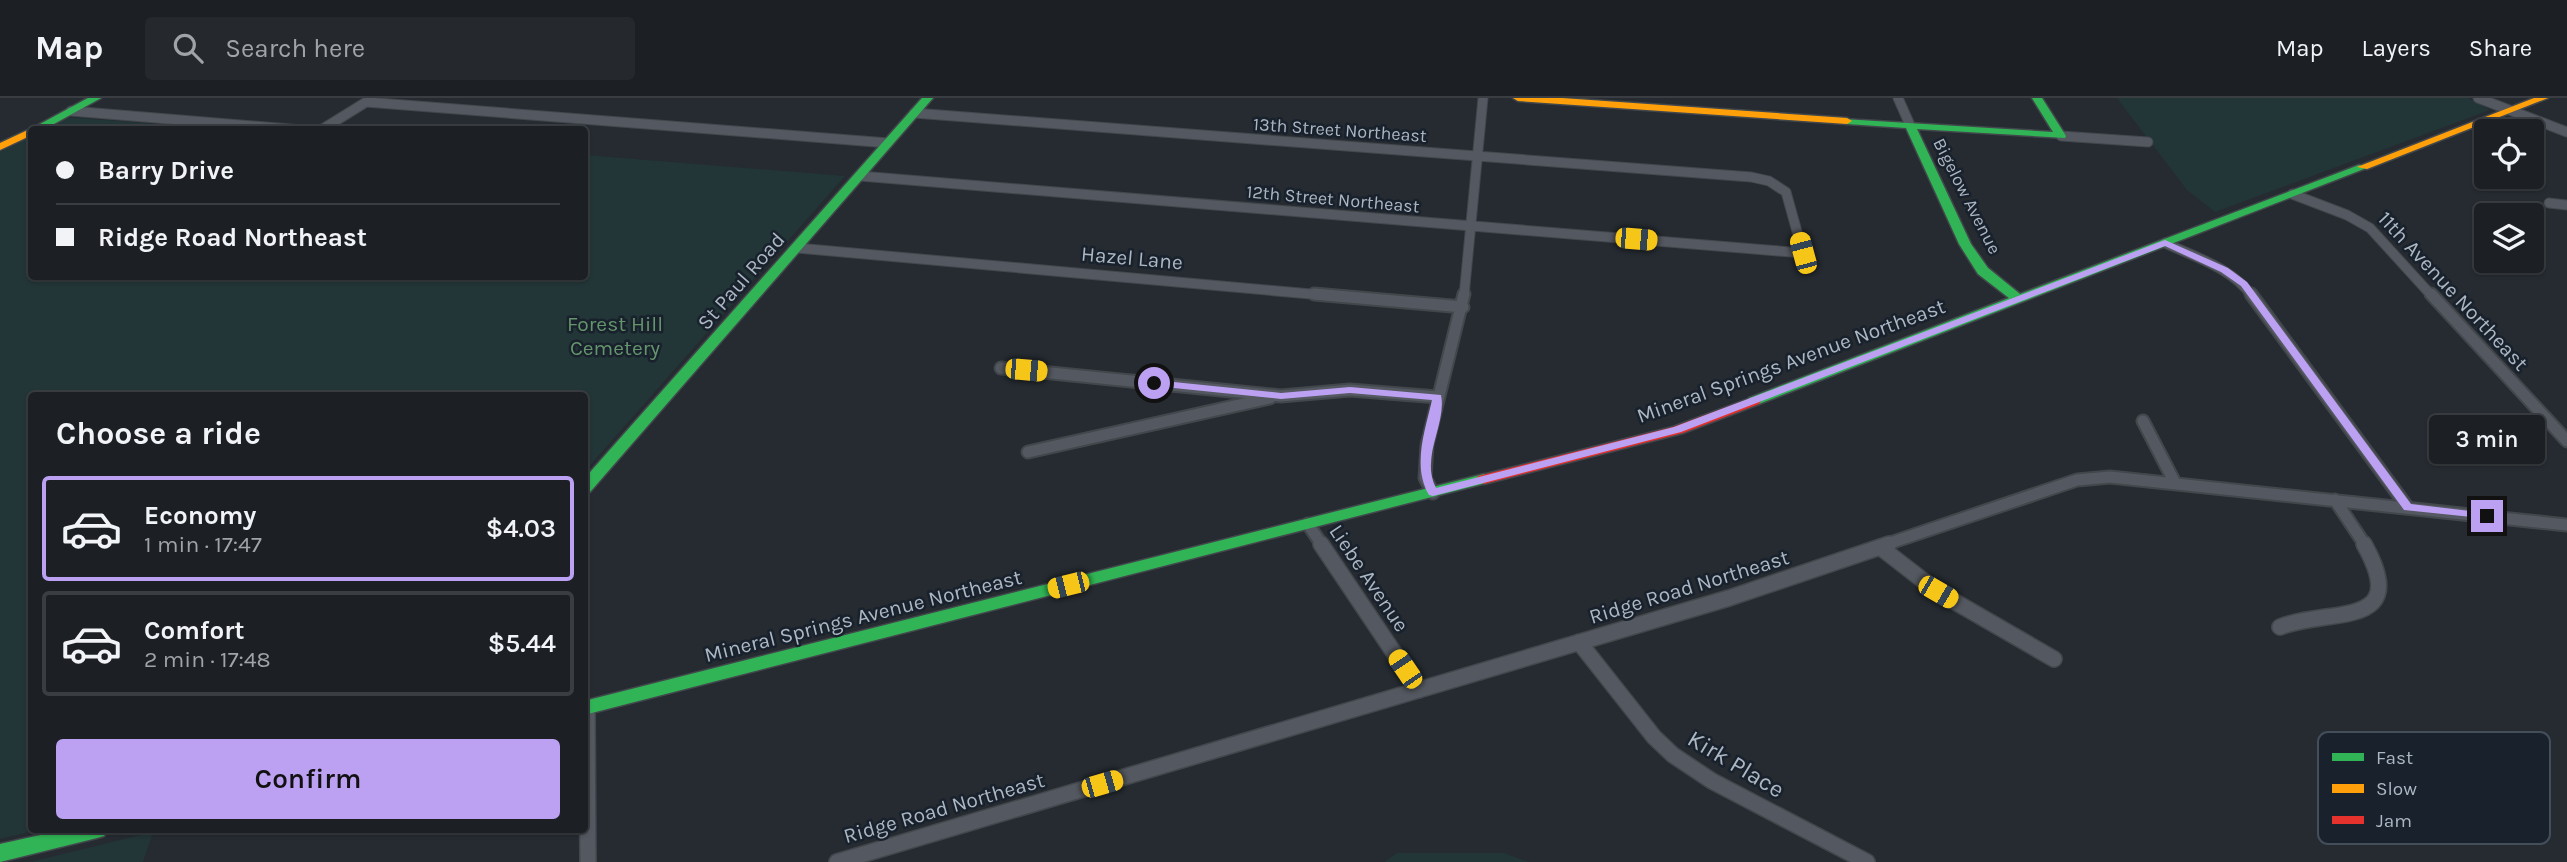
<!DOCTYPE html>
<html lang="en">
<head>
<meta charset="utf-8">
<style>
  body { margin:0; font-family:Karla,sans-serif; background:#25282d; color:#f1f3f6; height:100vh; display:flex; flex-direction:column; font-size:26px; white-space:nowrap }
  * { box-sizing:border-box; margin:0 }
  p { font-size:23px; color:#a0a3a7 }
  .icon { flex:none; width:38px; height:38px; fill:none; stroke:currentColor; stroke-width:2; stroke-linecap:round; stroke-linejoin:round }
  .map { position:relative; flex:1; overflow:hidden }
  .side { position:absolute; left:28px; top:294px; width:560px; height:441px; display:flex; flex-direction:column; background:#1c2025; border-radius:7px; box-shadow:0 2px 5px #0004,0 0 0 2px #3a3e42 }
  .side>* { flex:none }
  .banner { position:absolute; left:28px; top:28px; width:560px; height:154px; border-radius:7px; box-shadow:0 2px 5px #0004,0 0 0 2px #3a3e42; display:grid; align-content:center; height:154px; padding:0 28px; background:#1c2025 }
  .fabs { position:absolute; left:2474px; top:21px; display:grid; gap:14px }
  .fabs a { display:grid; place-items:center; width:70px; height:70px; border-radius:7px; background:#1c2025; box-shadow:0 2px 5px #0004,0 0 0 2px #3a3e42; font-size:35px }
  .end { position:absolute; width:32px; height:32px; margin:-16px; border:9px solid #bca0f2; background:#111; box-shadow:0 0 0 4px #111 }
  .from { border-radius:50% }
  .bubble { position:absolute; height:49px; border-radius:7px; background:#1c2025; box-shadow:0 2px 5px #0004,0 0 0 2px #3a3e42; font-size:23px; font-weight:600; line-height:49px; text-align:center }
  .car { position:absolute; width:21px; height:42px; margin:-21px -10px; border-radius:9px; box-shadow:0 0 5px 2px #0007; background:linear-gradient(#f5c518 24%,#345 0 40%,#f5c518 0 76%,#345 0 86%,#f5c518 0) }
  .banner b { display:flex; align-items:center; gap:24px; height:66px; font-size:26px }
  .banner b+b { border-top:2px solid #3a3e42 }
  .banner i { width:18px; height:18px; background:#f1f3f6 }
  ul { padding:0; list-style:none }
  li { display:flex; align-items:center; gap:21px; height:105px; margin:0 14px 10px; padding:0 14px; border:4px solid #3a3e42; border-radius:7px }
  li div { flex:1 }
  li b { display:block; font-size:26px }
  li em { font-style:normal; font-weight:600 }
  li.current { border-color:#bca0f2 }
  li>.icon { width:63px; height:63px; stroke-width:1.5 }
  h2 { padding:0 28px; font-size:32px; line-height:84px }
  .action { display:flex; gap:14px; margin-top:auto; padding:14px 28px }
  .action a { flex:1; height:80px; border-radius:7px; background:#bca0f2; color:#111; font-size:28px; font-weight:600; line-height:80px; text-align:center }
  header { display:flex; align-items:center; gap:42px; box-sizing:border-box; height:98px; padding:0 35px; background:#1c2025; border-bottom:2px solid #3a3e42 }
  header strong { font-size:33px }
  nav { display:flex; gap:38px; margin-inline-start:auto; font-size:24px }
  .search { width:490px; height:63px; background:#25282d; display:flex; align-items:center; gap:18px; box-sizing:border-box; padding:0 24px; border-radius:7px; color:#a0a3a7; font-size:26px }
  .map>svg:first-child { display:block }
  .green { fill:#223537 }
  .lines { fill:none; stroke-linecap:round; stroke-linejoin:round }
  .street-far2-casing { stroke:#42474c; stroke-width:11 }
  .street-far1-casing { stroke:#42474c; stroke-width:15 }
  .street-casing { stroke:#42474c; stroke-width:18 }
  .fast-casing { stroke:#42474c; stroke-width:3 }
  .slow-casing { stroke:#42474c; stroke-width:3 }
  .jam-casing { stroke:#42474c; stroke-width:3 }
  .street-far2 { stroke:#545860; stroke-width:9 }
  .street-far1 { stroke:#545860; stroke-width:11 }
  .street { stroke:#545860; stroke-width:15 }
  .fast { fill:#30b455; fill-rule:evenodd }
  .slow { fill:#ff9f0a; fill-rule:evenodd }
  .jam { fill:#e5322d; fill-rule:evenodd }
  .route { fill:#bca0f2 }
  .labels { text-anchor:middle; stroke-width:5; stroke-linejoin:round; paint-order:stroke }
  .far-street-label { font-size:18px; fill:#acb7c4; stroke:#18212c }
  .street-label { font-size:21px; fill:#acb7c4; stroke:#18212c }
  .park-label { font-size:21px; fill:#64956c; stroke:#18212c }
  .near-street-label { font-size:24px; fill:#acb7c4; stroke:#18212c }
  .key { fill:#18212c; stroke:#444e5a; stroke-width:2 }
  .key-label { font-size:19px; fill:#acb7c4 }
</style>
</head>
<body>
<header>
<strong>Map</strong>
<div class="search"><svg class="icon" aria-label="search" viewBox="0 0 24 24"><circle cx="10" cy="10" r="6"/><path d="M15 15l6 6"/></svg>Search here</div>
<nav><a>Map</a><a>Layers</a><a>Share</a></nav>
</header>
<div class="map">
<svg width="2567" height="764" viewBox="0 0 2567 764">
  <rect width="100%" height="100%" fill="#252b31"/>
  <!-- green -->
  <path class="green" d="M2117 0H2468L2490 12 2215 114 2187 92Z
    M68 20H76L225 31 45 32Z
    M31 38 32 178H584L585 57 845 78 585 373 584 298H32V732H37L0 741V54Z
    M153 734 143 764H30Z
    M1397 755H1504L1529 764H1384Z"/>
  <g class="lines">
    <defs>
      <path id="street-far2" d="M1898 0 1910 27
        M2478 0 2567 34
        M366 4 888 45
        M71 13 302 32
        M321 32 371 1
        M2061 38 2148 44
        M860 78 1803 155 1786 94 1769 83 1751 79 914 15
        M2292 96 2347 117 2370 130 2432 198
        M2549 105 2567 107
        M2165 145C2195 159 2232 170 2252 198
        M797 150 1333 198
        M1464 198 1483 0"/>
      <path id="street-far1" d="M1314 196 1463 209
        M2251 196 2408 410
        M2431 196 2567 343
        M1001 270 1281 298 1350 292 1438 299
        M2143 323 2175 385
        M1028 354 1270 300
        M1433 395 1425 380 1427 347 1464 196
        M2335 402 2365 447
        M1308 426 1322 447
        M1884 447 2077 382 2110 379 2567 427"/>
      <path id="street" d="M1321 446 1419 592
        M1880 449 1938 494 2054 561
        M2280 529C2328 509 2413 533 2364 446
        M1579 544 1654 639 1673 657 1712 683 1867 764
        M587 609 588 764
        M837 764 1729 500 1889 446"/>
      <path id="fast" d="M88 0H101L43 32H32V35L29 32Z
        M922 0H933L590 394 584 396V381Z
        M2032 0H2042L2066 38 2065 40 1917 31 1971 146 1988 170 2020 196 2359 67 2369 69 1759 306H1749L1747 303 1749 300 2009 200 1978 176 1959 146 1906 30 1847 26 1843 25V21L2053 34Z
        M1484 376 1492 381 1490 384 584 617V603Z
        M63 732H107L104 738 97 740 0 764V746Z"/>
      <path id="slow" d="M1513 0H1562L1847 20 1852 23 1847 26 1518 3Z
        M2534 0H2548L2367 71 2357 69Z
        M32 30 36 32H32V37L0 52V45Z"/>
      <path id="jam" d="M1754 299 1761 303 1759 306 1683 335 1484 386 1476 381 1478 378 1673 329Z"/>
    </defs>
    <!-- street-far2 casing -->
    <use href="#street-far2" class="street-far2-casing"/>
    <!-- street-far1 casing -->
    <use href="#street-far1" class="street-far1-casing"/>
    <!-- street casing -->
    <use href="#street" class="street-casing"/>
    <!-- fast casing -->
    <use href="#fast" class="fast-casing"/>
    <!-- slow casing -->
    <use href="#slow" class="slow-casing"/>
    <!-- jam casing -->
    <use href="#jam" class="jam-casing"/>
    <!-- street-far2 -->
    <use href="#street-far2" class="street-far2"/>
    <!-- street-far1 -->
    <use href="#street-far1" class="street-far1"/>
    <!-- street -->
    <use href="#street" class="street"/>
    <!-- fast -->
    <use href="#fast" class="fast"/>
    <!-- slow -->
    <use href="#slow" class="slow"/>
    <!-- jam -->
    <use href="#jam" class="jam"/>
  </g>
  <!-- route -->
  <path class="route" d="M2165 142 2228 170 2247 184 2411 406 2487 415 2491 416V421L2404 412 2241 188 2221 174 2165 148 1681 334 1433 398 1429 397C1412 368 1425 333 1432 302L1350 295 1281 301 1154 288 1149 285 1154 282 1281 295 1350 289 1441 297C1447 326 1420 359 1436 390L1674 329Z"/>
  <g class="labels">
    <!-- far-street labels -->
    <g class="far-street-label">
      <text transform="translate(1340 32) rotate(4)" y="6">13th Street Northeast</text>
      <text transform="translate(1967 98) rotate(63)" y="6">Bigelow Avenue</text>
      <text transform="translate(1333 101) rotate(5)" y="6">12th Street Northeast</text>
    </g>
    <!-- street labels -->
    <g class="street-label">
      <text transform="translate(1132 160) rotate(5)" y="7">Hazel Lane</text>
      <text transform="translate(741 183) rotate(-49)" y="7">St Paul Road</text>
      <text transform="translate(2453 193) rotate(47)" y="7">11th Avenue Northeast</text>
      <text transform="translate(1791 263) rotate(-20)" y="7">Mineral Springs Avenue Northeast</text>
      <text transform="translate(1369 480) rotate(56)" y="7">Liebe Avenue</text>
      <text transform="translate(1689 489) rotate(-17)" y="7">Ridge Road Northeast</text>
      <text transform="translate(863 518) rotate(-14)" y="7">Mineral Springs Avenue Northeast</text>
      <text transform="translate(944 710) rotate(-16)" y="7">Ridge Road Northeast</text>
    </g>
    <!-- park labels -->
    <g class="park-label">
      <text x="615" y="233">Forest Hill<tspan x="615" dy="24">Cemetery</tspan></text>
    </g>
    <!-- near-street labels -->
    <g class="near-street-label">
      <text transform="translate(1736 666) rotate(31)" y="8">Kirk Place</text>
    </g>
  </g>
  <!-- legend -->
  <rect x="2318" y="634" width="232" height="112" rx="10" class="key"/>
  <rect x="2332" y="655" width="32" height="8" fill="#30b455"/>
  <rect x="2332" y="686" width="32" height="9" fill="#ff9f0a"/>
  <rect x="2332" y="718" width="32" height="8" fill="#e5322d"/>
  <g class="key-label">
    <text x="2376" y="666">Fast</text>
    <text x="2376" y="697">Slow</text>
    <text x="2376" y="729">Jam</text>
  </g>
</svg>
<div class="fabs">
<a><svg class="icon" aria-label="locate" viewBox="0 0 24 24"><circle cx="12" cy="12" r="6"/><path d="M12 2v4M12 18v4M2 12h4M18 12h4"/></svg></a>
<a><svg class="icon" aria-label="layers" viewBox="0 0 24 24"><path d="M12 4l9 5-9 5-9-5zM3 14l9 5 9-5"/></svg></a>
</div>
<i class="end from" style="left:1154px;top:285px"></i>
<i class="end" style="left:2487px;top:418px"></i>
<div class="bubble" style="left:2429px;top:317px;width:116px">3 min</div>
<i class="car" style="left:1636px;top:141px;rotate:95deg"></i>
<i class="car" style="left:1803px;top:155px;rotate:345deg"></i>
<i class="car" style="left:1026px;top:272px;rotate:95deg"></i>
<i class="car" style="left:1068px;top:487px;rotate:256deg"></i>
<i class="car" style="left:1938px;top:494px;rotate:120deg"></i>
<i class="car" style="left:1405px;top:571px;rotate:326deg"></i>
<i class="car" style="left:1102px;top:686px;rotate:74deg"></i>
<div class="banner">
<b><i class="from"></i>Barry Drive</b>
<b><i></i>Ridge Road Northeast</b>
</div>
<section class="side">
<h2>Choose a ride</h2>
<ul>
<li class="current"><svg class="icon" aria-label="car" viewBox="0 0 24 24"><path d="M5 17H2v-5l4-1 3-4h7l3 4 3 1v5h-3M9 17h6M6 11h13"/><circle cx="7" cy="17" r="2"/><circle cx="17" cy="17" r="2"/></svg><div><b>Economy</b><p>1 min · 17:47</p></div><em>$4.03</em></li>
<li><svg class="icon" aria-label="car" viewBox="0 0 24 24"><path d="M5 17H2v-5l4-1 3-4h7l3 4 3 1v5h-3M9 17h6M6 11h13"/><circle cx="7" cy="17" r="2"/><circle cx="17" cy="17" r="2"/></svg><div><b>Comfort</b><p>2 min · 17:48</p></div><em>$5.44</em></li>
</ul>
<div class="action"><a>Confirm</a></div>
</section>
</div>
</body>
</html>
